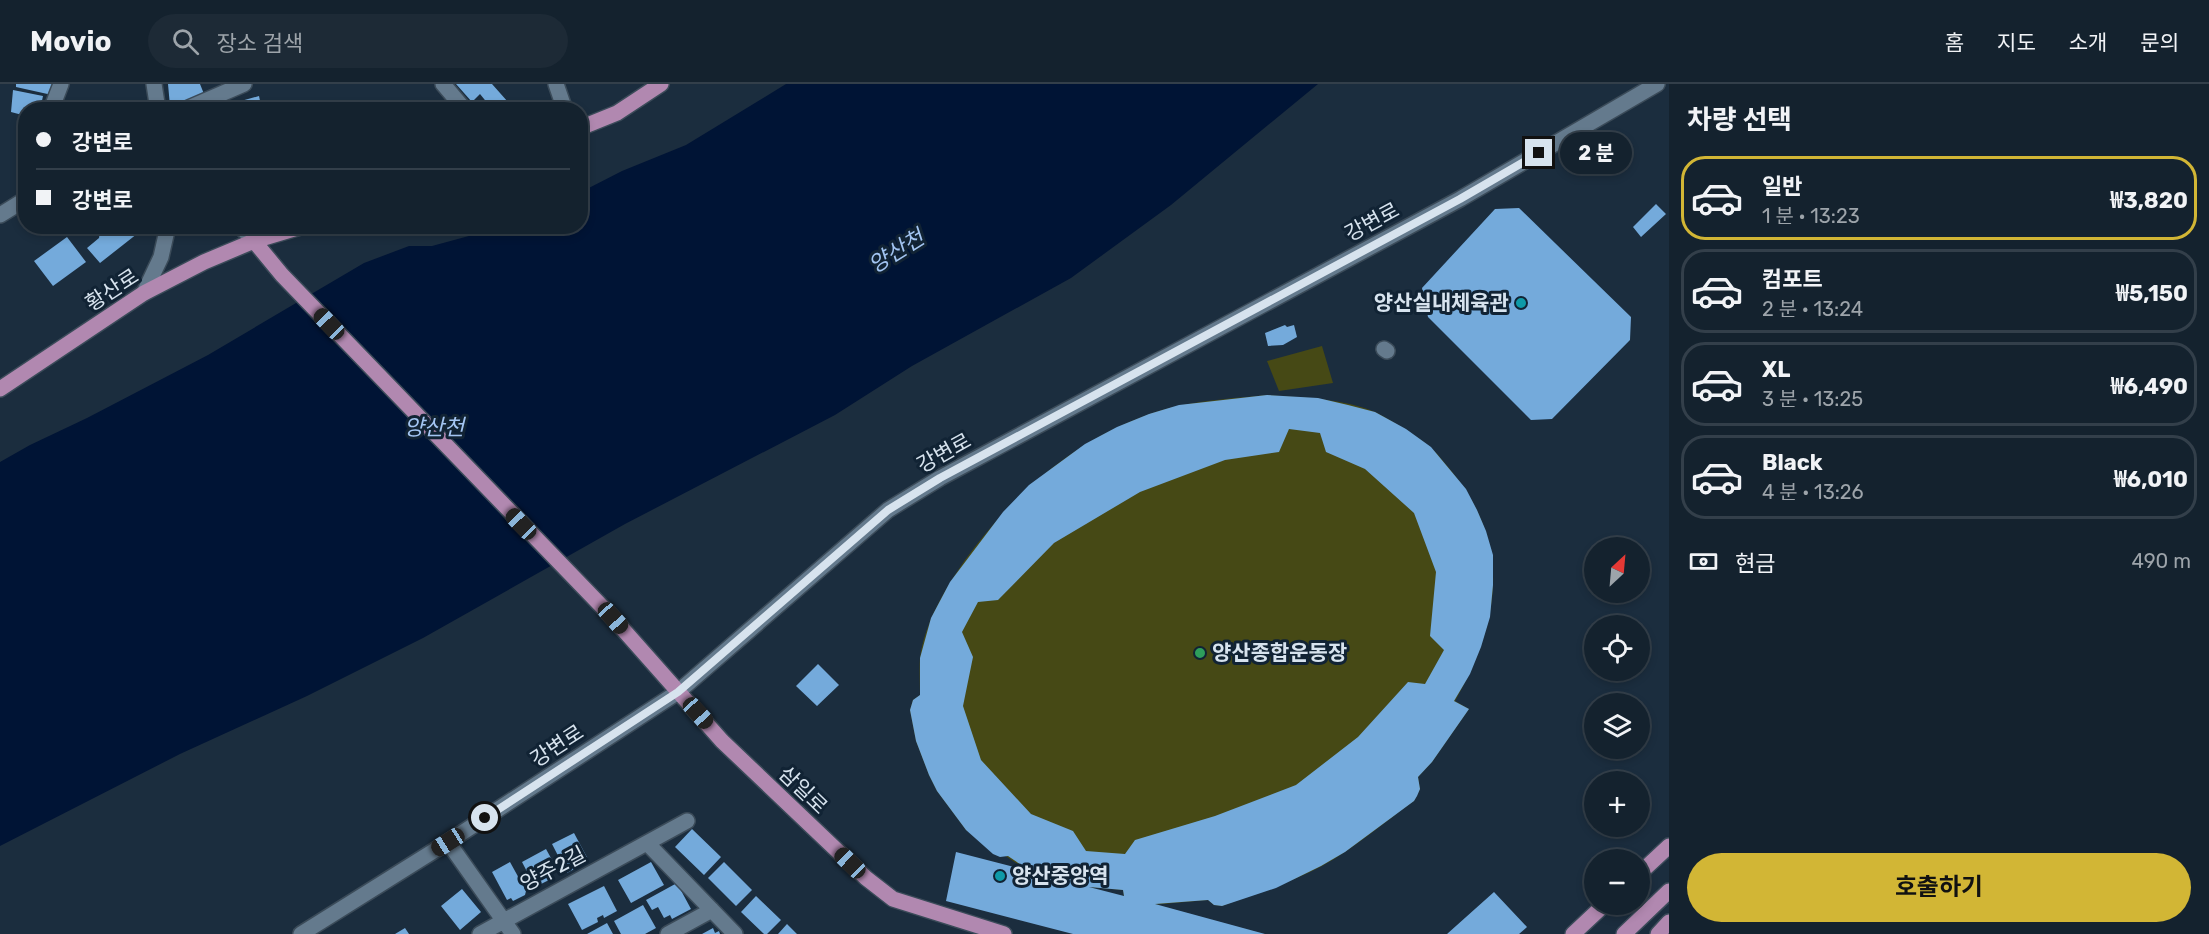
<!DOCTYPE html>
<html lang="ko">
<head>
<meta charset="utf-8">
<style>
  body { margin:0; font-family:Rubik,"Noto Sans KR",sans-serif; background:#1d2a36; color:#f1f3f6; height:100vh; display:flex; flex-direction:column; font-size:22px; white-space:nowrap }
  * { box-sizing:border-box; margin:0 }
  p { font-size:20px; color:#9da4aa }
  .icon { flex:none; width:33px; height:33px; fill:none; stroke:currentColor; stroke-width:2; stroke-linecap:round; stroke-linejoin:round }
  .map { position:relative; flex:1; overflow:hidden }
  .drawer { display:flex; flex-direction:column; background:#14222e; width:540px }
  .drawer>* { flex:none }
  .guide { position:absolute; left:18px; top:18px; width:570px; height:132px; border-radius:24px; box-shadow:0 3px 9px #0003,0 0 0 2px #333f4a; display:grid; align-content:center; height:132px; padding:0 18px; background:#14222e }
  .needle { width:39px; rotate:26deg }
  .tools { position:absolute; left:1584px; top:453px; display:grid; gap:12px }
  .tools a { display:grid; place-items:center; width:66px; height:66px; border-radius:50%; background:#14222e; box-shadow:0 3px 9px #0003,0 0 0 2px #333f4a; font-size:30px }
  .end { position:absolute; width:27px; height:27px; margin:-14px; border:8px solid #d7e3ee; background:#111; box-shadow:0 0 0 3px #111 }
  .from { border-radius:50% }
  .bubble { position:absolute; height:42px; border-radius:21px; background:#14222e; box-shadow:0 3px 9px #0003,0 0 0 2px #333f4a; font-size:20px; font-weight:700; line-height:42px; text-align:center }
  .car { position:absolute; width:18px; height:36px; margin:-18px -9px; border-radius:8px; box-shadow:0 0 4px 2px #0007; background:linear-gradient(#222 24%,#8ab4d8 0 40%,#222 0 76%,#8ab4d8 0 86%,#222 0) }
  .guide b { display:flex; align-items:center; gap:21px; height:57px; font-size:22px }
  .guide b+b { border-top:2px solid #333f4a }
  .guide i { width:15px; height:15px; background:#f1f3f6 }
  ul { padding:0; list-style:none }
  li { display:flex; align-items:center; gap:18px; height:84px; margin:0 12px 9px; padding:0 6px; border:3px solid #333f4a; border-radius:24px }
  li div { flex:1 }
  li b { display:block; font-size:22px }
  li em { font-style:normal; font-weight:700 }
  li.active { border-color:#d2b635 }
  li>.icon { width:54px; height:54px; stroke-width:1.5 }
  h2 { padding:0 18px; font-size:27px; line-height:72px }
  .pay { display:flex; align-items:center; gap:15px; height:66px; padding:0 18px; font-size:22px }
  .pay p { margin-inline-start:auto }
  .button { display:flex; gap:12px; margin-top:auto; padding:12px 18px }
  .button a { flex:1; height:69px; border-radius:36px; background:#d2b635; color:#111; font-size:24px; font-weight:700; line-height:69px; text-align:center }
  header { display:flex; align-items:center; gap:36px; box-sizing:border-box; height:84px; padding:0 30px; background:#14222e; border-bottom:2px solid #333f4a }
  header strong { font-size:28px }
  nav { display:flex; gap:33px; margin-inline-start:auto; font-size:21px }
  .search { width:420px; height:54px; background:#1d2a36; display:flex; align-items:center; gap:15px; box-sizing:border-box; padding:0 21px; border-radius:33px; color:#9da4aa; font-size:22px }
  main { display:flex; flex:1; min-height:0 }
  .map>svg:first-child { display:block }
  .green { fill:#464915 }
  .water { fill:#001435 }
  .building { fill:#74aadb; fill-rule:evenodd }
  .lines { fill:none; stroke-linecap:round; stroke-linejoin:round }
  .minor-casing { stroke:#3b4b59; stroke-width:18 }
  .major-casing { stroke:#3b4b59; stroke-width:18 }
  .minor { stroke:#647a8d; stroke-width:15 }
  .major { stroke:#b188b0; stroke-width:15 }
  .route { stroke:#d7e3ee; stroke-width:8 }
  .culture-dot { fill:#0f9aa8; stroke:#112334; stroke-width:2 }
  .leisure-dot { fill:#2e9e5b; stroke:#112334; stroke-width:2 }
  .labels { text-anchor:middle; stroke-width:6; stroke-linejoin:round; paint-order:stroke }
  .street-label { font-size:21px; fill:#d7e3ee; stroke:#112334 }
  .poi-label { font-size:21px; font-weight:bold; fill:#d7e3ee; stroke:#112334; text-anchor:start }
  .water-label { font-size:22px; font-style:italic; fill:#a3c5f2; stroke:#112334 }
</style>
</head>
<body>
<header>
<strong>Movio</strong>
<div class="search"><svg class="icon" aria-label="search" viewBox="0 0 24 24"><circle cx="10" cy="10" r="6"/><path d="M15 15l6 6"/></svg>장소 검색</div>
<nav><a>홈</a><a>지도</a><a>소개</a><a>문의</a></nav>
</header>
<main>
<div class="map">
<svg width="1669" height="850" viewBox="0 0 1669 850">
  <rect width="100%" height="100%" fill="#1b2d3e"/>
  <!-- green -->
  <path class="green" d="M1322 262 1333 299 1279 307 1267 277Z
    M1267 311C1303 314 1342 314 1375 328 1388 334 1422 355 1432 365 1440 372 1446 381 1453 389 1513 464 1499 539 1455 617L1469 625 1432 678 1418 693 1420 705 1414 717C1383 739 1355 764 1322 782 1289 800 1256 808 1222 822L1214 821 1208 816 1151 821 1125 820 1123 806 1079 802 1030 788 966 746 937 707 929 691 916 657 910 626 913 616 920 611C920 599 919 586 920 574 925 538 945 505 965 476 1013 411 1070 359 1147 331 1185 317 1227 315 1267 311Z"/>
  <!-- water -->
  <path class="water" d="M786 0H1318L1171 121 1071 194 912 282 835 331 625 440 423 554 307 612 180 670 0 762V378L30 361 87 334 208 271 364 179 409 162H432L502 143 580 142 581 108 622 87 686 61Z"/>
  <!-- building -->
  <path class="building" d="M16 0H54L52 11 16 3Z
    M168 0H200L204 10 170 22Z
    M456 0H492L515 26H493L480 10 472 18Z
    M13 6 43 12 40 26H26V32L11 28Z
    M259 12 262 26H216V24Z
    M332 17 337 26H318Z
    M396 20 399 26H385Z
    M1656 120 1666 130 1641 153 1633 143Z
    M1519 124 1631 233 1630 256 1552 335 1531 336 1428 233 1422 204 1495 125Z
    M106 142H143L142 146 100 179 87 164 99 154 100 147Z
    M67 153 86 178 53 202 34 177Z
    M1285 241 1287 243 1294 241 1297 253 1283 261 1268 262 1265 249Z
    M1267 311 1318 314 1348 321 1375 328 1406 345 1431 363 1466 405 1477 426 1486 447 1493 471V501L1490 533 1481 563 1470 590 1454 617 1469 625 1432 678 1418 693 1420 705 1417 712 1414 717 1345 768 1321 782 1276 804 1222 822 1214 821 1208 816 1155 820 1265 850H1073L946 817 956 768 1030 787 1008 772 1000 773 993 770 966 746 937 707 929 691 916 657 910 626 913 616 920 611V574L931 534 950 498 1003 428 1029 401 1085 360 1117 343 1149 330 1179 321ZM1289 345 1320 349 1326 368 1365 385 1414 429 1436 488 1430 552 1444 566 1425 600 1408 598 1358 653 1296 701 1215 732 1135 756 1125 770 1086 767 1073 747 1031 730 981 676 963 622 973 573 962 548 978 518 998 516 1054 459 1140 408 1225 376 1279 368ZM1089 803 1123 806 1124 812Z
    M818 580 839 601 817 622 796 602Z
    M692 745 721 773 704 791 675 763Z
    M574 749 589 777 567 789 552 760Z
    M546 765 557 785 550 789 553 794 535 803 522 778Z
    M510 778 526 807 525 811 513 817 511 814 507 816 492 788Z
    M651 778 664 801 631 819 618 796Z
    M724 778 752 806 736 822 708 794Z
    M677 799 691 825 672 835 670 831 664 834 658 823 652 826 646 816Z
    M604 802 617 827 604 834 603 831 597 834 598 838 582 846 568 820Z
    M462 805 481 828 460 846 441 822Z
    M1494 808 1527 843 1519 850H1447Z
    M756 812 781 836 767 850H764L741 828Z
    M643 821 656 844 645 850H621L614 837Z
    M607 839 613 850H587Z
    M787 840 797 850H778Z
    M405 844 409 850H395Z
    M713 844 715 849 719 847 720 850H702Z"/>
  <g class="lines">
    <defs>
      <path id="minor" d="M154 0 158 26
        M443 0 465 26
        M556 0 565 26
        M51 26 61 0
        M184 26 244 0
        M0 131 26 115
        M240 142 254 157
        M144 209 161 173 168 142
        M1384 265 1387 267
        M448 758 513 850
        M647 759 735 850
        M301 850 448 758 678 608 888 426 940 394 1460 115 1657 0
        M480 850 687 737
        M668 850 712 826"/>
      <path id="major" d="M580 44 617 29 661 0
        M254 157 282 191 613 534 722 657 866 794 893 815 1004 850
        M0 305 144 209 204 178 254 157 304 142
        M1640 789 1669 762
        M1573 850 1605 820
        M1624 850 1669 807
        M1658 850 1669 838"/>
    </defs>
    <!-- minor casing -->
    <use href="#minor" class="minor-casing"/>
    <!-- major casing -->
    <use href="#major" class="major-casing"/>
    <!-- minor -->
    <use href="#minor" class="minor"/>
    <!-- major -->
    <use href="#major" class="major"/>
  </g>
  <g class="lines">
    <!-- route -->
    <path class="route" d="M485 734 678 608 888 426 940 394 1460 115 1539 69"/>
  </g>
  <!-- markers -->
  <g class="culture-dot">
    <circle cx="1521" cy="219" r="6"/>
    <circle cx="1000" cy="792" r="6"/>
  </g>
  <circle class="leisure-dot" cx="1200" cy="569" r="6"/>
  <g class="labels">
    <!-- street labels -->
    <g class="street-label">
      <text transform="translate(1372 138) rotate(-28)" y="7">강변로</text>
      <text transform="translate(112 206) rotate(-33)" y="7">황산로</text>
      <text transform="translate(944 369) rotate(-29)" y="7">강변로</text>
      <text transform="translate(557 662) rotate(-33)" y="7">강변로</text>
      <text transform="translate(803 706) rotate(44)" y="7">삼일로</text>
      <text transform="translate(553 785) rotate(-28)" y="7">양주2길</text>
    </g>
    <!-- poi labels -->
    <g class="poi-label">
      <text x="1509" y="226" text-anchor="end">양산실내체육관</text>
      <text x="1212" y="576">양산종합운동장</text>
      <text x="1012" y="799">양산중앙역</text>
    </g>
    <!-- water labels -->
    <g class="water-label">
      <text transform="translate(896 167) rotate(-32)" y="8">양산천</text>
      <text x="434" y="351">양산천</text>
    </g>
  </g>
</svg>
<div class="tools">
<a><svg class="needle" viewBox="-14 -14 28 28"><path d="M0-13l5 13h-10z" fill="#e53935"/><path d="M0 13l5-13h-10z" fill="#9da4aa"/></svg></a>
<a><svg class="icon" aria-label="locate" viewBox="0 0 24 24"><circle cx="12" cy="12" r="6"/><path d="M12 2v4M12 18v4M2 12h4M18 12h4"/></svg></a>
<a><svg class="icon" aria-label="layers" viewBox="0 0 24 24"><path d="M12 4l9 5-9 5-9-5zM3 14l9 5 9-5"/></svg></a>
<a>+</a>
<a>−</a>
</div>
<i class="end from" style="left:485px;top:734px"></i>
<i class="end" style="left:1539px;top:69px"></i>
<div class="bubble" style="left:1560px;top:48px;width:72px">2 분</div>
<i class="car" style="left:329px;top:240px;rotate:316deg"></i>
<i class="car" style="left:521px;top:440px;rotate:316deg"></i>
<i class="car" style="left:613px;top:534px;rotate:138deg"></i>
<i class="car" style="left:698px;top:629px;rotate:138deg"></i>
<i class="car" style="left:448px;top:758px;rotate:238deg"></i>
<i class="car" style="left:850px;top:779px;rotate:314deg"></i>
<div class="guide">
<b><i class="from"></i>강변로</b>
<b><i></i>강변로</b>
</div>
</div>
<section class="drawer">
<h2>차량 선택</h2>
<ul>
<li class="active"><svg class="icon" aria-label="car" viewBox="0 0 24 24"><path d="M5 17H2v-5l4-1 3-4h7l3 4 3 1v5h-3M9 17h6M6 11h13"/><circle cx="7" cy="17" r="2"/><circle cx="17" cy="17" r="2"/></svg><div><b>일반</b><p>1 분 · 13:23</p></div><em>₩3,820</em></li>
<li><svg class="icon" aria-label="car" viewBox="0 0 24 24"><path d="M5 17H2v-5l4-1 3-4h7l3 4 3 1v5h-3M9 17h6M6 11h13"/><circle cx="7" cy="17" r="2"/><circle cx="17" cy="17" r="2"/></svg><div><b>컴포트</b><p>2 분 · 13:24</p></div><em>₩5,150</em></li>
<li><svg class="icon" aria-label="car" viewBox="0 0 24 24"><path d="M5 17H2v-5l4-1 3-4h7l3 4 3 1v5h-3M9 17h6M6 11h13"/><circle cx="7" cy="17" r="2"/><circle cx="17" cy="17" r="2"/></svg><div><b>XL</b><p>3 분 · 13:25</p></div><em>₩6,490</em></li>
<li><svg class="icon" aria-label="car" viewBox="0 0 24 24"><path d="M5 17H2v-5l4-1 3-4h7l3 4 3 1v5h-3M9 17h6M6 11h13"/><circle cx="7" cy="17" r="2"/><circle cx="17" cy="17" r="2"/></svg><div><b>Black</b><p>4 분 · 13:26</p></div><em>₩6,010</em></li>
</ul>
<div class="pay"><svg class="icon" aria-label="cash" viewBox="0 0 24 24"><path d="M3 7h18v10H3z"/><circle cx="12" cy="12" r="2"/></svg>현금<p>490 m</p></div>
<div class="button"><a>호출하기</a></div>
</section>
</main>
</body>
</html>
